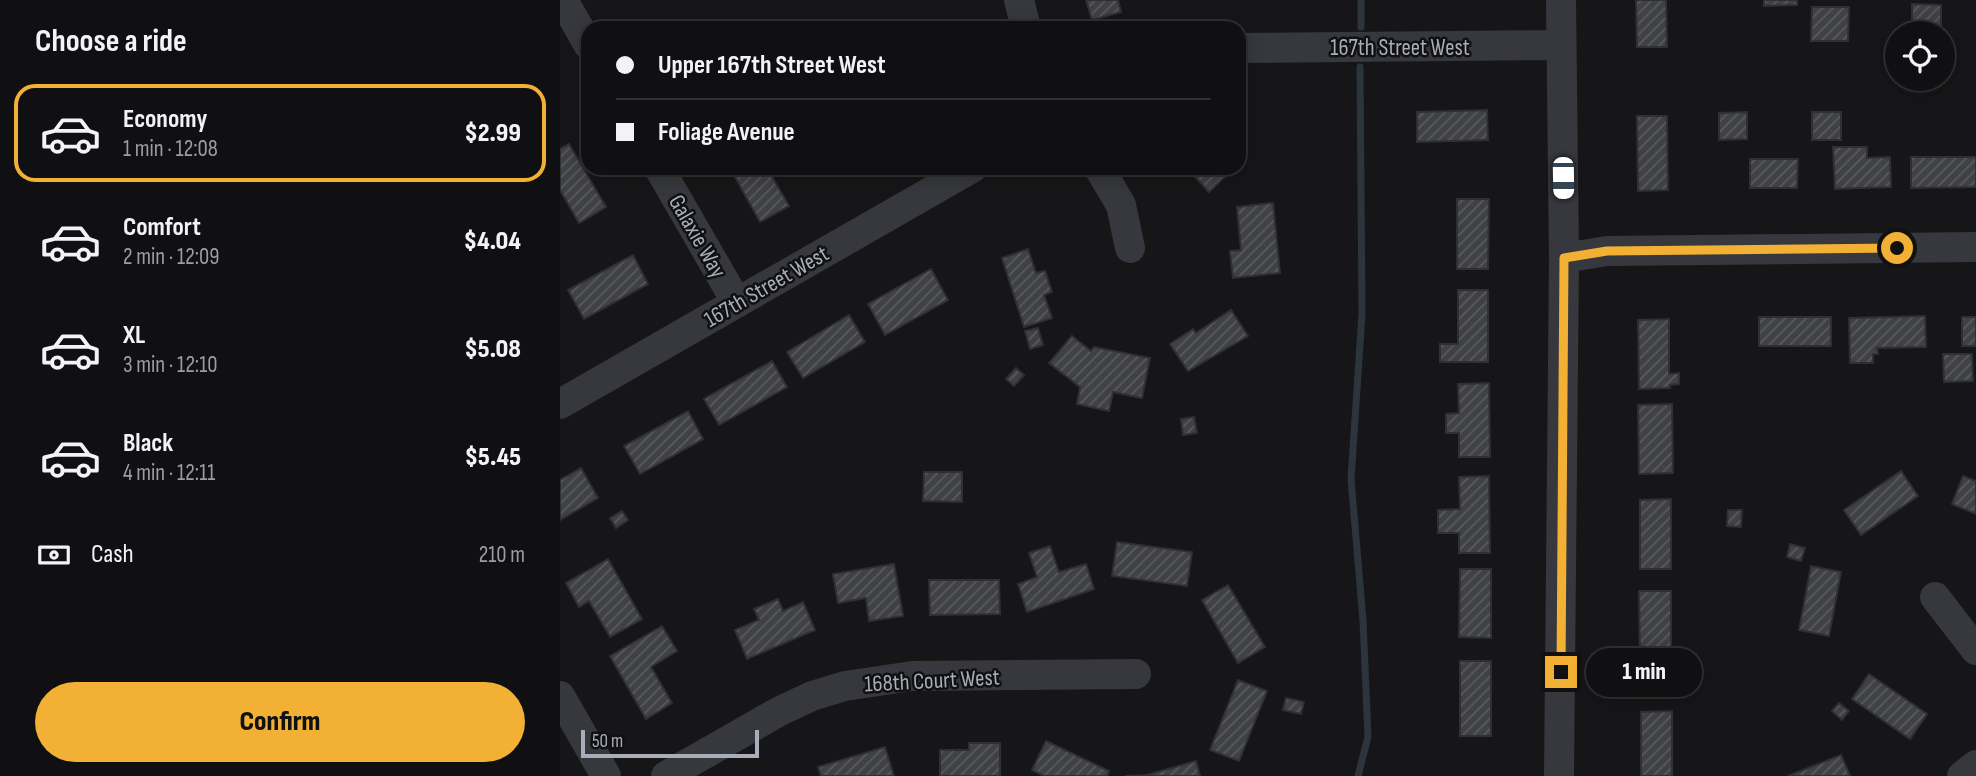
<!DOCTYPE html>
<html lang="en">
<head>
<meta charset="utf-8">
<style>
  body { margin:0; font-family:"Sofia Sans Condensed",sans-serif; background:#19191b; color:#f1f3f6; height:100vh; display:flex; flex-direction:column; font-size:26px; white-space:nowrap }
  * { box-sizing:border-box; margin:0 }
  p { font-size:23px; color:#9c9d9f }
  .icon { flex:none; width:38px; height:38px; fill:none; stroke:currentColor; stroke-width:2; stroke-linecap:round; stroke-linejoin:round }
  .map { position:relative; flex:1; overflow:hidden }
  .details { display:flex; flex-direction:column; background:#101012; width:560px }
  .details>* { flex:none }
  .top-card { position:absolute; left:21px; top:21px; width:665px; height:154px; border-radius:21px; box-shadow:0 4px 18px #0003,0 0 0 2px #303032; display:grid; align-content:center; height:154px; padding:0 35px; background:#101012 }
  .tools { position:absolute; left:1325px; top:21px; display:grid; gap:14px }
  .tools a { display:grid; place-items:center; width:70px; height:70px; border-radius:50%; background:#101012; box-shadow:0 4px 18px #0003,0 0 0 2px #303032; font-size:35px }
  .scale { position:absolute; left:21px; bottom:18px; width:178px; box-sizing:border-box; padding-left:7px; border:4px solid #a8adb8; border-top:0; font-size:19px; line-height:24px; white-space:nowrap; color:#a8adb8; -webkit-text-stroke:5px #111113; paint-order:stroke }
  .end { position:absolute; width:32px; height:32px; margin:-16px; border:9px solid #f2b134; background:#111; box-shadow:0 0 0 4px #111 }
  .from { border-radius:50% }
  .bubble { position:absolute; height:49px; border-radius:24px; background:#101012; box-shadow:0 4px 18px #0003,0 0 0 2px #303032; font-size:23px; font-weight:800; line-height:49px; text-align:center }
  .car { position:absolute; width:21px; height:42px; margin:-21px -10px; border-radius:9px; box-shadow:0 0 5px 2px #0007; background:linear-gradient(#fff 24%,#345 0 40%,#fff 0 76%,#345 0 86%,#fff 0) }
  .top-card b { display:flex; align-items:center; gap:24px; height:66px; font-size:26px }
  .top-card b+b { border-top:2px solid #303032 }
  .top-card i { width:18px; height:18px; background:#f1f3f6 }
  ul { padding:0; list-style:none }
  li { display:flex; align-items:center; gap:21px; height:98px; margin:0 14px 10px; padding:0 21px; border:4px solid transparent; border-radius:21px }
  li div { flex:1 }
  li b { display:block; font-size:26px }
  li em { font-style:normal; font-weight:800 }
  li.current { border-color:#f2b134 }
  li>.icon { width:63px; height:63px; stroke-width:1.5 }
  h2 { padding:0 35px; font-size:32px; line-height:84px }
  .pay { display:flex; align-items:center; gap:18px; height:77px; padding:0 35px; font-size:26px }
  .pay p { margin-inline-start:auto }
  .button { display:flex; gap:14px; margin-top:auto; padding:14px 35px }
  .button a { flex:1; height:80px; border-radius:42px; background:#f2b134; color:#111; font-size:28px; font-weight:800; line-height:80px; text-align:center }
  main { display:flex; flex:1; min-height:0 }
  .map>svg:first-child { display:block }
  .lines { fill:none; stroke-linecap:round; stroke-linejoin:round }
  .stream { stroke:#2c353c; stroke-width:7 }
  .building { fill:url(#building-hatch); stroke:#303034; stroke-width:2 }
  .minor { stroke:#37383d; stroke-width:30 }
  .route { stroke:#f2b134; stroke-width:9 }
  .labels { text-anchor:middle; stroke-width:5; stroke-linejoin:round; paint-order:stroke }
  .street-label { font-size:23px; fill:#a8adb8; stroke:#111113 }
</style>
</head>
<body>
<main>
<section class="details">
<h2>Choose a ride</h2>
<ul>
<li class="current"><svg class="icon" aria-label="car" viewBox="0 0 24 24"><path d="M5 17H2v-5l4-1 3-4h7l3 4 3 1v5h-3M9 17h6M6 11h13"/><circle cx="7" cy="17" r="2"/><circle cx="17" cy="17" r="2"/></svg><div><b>Economy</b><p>1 min · 12:08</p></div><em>$2.99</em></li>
<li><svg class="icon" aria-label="car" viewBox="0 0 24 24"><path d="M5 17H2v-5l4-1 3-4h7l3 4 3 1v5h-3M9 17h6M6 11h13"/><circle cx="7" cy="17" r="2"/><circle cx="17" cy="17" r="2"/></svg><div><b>Comfort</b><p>2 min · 12:09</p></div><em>$4.04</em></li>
<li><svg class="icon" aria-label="car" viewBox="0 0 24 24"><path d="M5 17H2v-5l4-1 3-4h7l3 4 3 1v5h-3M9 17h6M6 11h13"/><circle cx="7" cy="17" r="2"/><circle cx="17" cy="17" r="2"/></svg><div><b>XL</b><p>3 min · 12:10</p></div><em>$5.08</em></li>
<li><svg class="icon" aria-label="car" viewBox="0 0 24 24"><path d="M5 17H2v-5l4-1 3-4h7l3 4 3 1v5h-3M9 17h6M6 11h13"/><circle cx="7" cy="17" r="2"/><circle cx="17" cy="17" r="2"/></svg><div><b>Black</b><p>4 min · 12:11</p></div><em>$5.45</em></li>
</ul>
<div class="pay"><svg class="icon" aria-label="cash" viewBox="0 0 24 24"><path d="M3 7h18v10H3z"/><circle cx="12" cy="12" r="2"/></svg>Cash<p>210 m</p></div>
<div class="button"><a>Confirm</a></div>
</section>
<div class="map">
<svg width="1416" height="776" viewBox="0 0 1416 776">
  <defs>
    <pattern id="building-hatch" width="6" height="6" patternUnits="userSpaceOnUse" patternTransform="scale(1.75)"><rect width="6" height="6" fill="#404145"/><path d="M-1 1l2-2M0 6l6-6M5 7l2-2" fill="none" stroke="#595a5e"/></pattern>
  </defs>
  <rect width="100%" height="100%" fill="#161618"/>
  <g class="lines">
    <!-- stream -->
    <path class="stream" d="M801 27V0
      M798 776 808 737 803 620 791 479 802 314 800 67"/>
  </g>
  <!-- building -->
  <path class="building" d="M526 0H558L561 12 532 20Z
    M1076 0H1106L1107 47H1077Z
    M1204 0H1237V5L1204 6Z
    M1352 4 1381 5V32H1352Z
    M1252 7H1289L1288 41H1251Z
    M927 110 928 140 857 142V112Z
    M1187 112V139L1159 140V113Z
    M1252 112H1281V140H1252Z
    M1077 116H1107L1108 190 1078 191Z
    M9 144 46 207 19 223 0 190V149Z
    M1273 147H1307V158L1330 157 1331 187 1275 189Z
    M1351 157H1416V187L1351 188Z
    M1190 159H1238L1237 188H1190Z
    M170 168H207L229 206 200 222Z
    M619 168H667L670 172 649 192 630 171 626 175Z
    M897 199H929L928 269H897Z
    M713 203 720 273 673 278 670 251 681 250 677 207Z
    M468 249 476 273 485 271 492 292 484 295 492 318 464 327 442 258Z
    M73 255 88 284 24 319 8 290Z
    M371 269 388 300 325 335 308 304Z
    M898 290H928V362H880V344H898Z
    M671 310 688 336 628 371 610 344 633 329 636 333Z
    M289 315 305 342 243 378 227 352Z
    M1365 316 1366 347 1317 348 1318 354H1313V363H1290L1289 318Z
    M1199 317H1271V346H1199Z
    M1402 317H1416V346H1402Z
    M1109 319V374L1119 373V384L1110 385V388L1079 389 1078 320Z
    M478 328 483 345 470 349 465 331Z
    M512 336 531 351 534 347 590 358 582 398 553 392 549 411 517 404 520 387 489 363Z
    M1383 354H1412L1413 381 1384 382Z
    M212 361 227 387 159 425 144 399Z
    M456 368 464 375 454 386 446 379Z
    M929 383 930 457H899V433H886V414L899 413 898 384Z
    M1112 404 1113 473 1079 474 1078 405Z
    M128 411 143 439 80 474 64 446Z
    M634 417 637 433 623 435 621 419Z
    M21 468 38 498 0 520V480Z
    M1341 471 1358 496 1301 535 1284 510Z
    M364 472H402V502L363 501Z
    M929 476 930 553H899V533H878V510L900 509 899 477Z
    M1403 476 1416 481V514L1392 504Z
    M1111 499V569H1080V500Z
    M1168 510H1182L1181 527 1167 526Z
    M62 511 68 520 56 528 50 518Z
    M557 542 632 552 627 586 552 576Z
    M1230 544 1245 548 1241 561 1227 557Z
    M490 546 499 572 526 564 534 589 467 612 458 584 477 577 469 553Z
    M48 559 82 619 50 637 29 601 19 607 6 583Z
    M334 564 343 616 309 621 306 598 278 603 273 574Z
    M1251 566 1281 572 1269 636 1239 630Z
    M900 569H931V638L899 637Z
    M369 580H439L440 614 370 615Z
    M668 585 705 647 678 663 642 600Z
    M1079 591H1111V661L1080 662Z
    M218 599 223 611 243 602 255 630 187 659 175 630 199 620 194 609Z
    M102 626 117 651 91 667 112 703 86 719 50 656Z
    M900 661H931V736H900Z
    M1309 674 1367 714 1350 739 1292 699Z
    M678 680 707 691 679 761 650 750Z
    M726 698 744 702 741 714 723 710Z
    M1279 703 1289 711 1282 720 1272 711Z
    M1112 711V776H1081V712Z
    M486 741 549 771 547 776H484L472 770Z
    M409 743H440V776H380V750H409Z
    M325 747 334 776H261L258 767Z
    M1281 755 1290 776H1228Z
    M636 761 640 776H565L587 775Z"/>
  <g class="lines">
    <!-- minor -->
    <path class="minor" d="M3 0 28 44
      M459 0 466 28
      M679 48 1001 45
      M99 168 177 303
      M539 168 561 205 570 248
      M1004 258 1047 251 1416 247
      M0 404 412 168
      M1375 597 1416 650
      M0 696 46 776
      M106 776 220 711 252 696 285 686 352 676 576 674
      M999 776 1004 258 1001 0
      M1402 776 1416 765"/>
  </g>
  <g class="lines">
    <!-- route -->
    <path class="route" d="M1001 672 1004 258 1047 251 1337 248"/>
  </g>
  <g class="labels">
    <!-- street labels -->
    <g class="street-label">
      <text x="840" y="55">167th Street West</text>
      <text transform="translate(138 236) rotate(60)" y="8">Galaxie Way</text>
      <text transform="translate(206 286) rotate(-30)" y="8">167th Street West</text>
      <text transform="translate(372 680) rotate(-3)" y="8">168th Court West</text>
    </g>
  </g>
</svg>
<div class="tools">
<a><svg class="icon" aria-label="locate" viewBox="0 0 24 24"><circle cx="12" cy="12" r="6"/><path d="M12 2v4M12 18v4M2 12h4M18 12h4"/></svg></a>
</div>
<div class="scale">50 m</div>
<i class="end from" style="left:1337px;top:248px"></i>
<i class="end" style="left:1001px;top:672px"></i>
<div class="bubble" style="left:1026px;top:648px;width:116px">1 min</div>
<i class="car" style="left:1003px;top:178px;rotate:179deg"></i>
<div class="top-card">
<b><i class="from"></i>Upper 167th Street West</b>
<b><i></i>Foliage Avenue</b>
</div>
</div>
</main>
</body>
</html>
